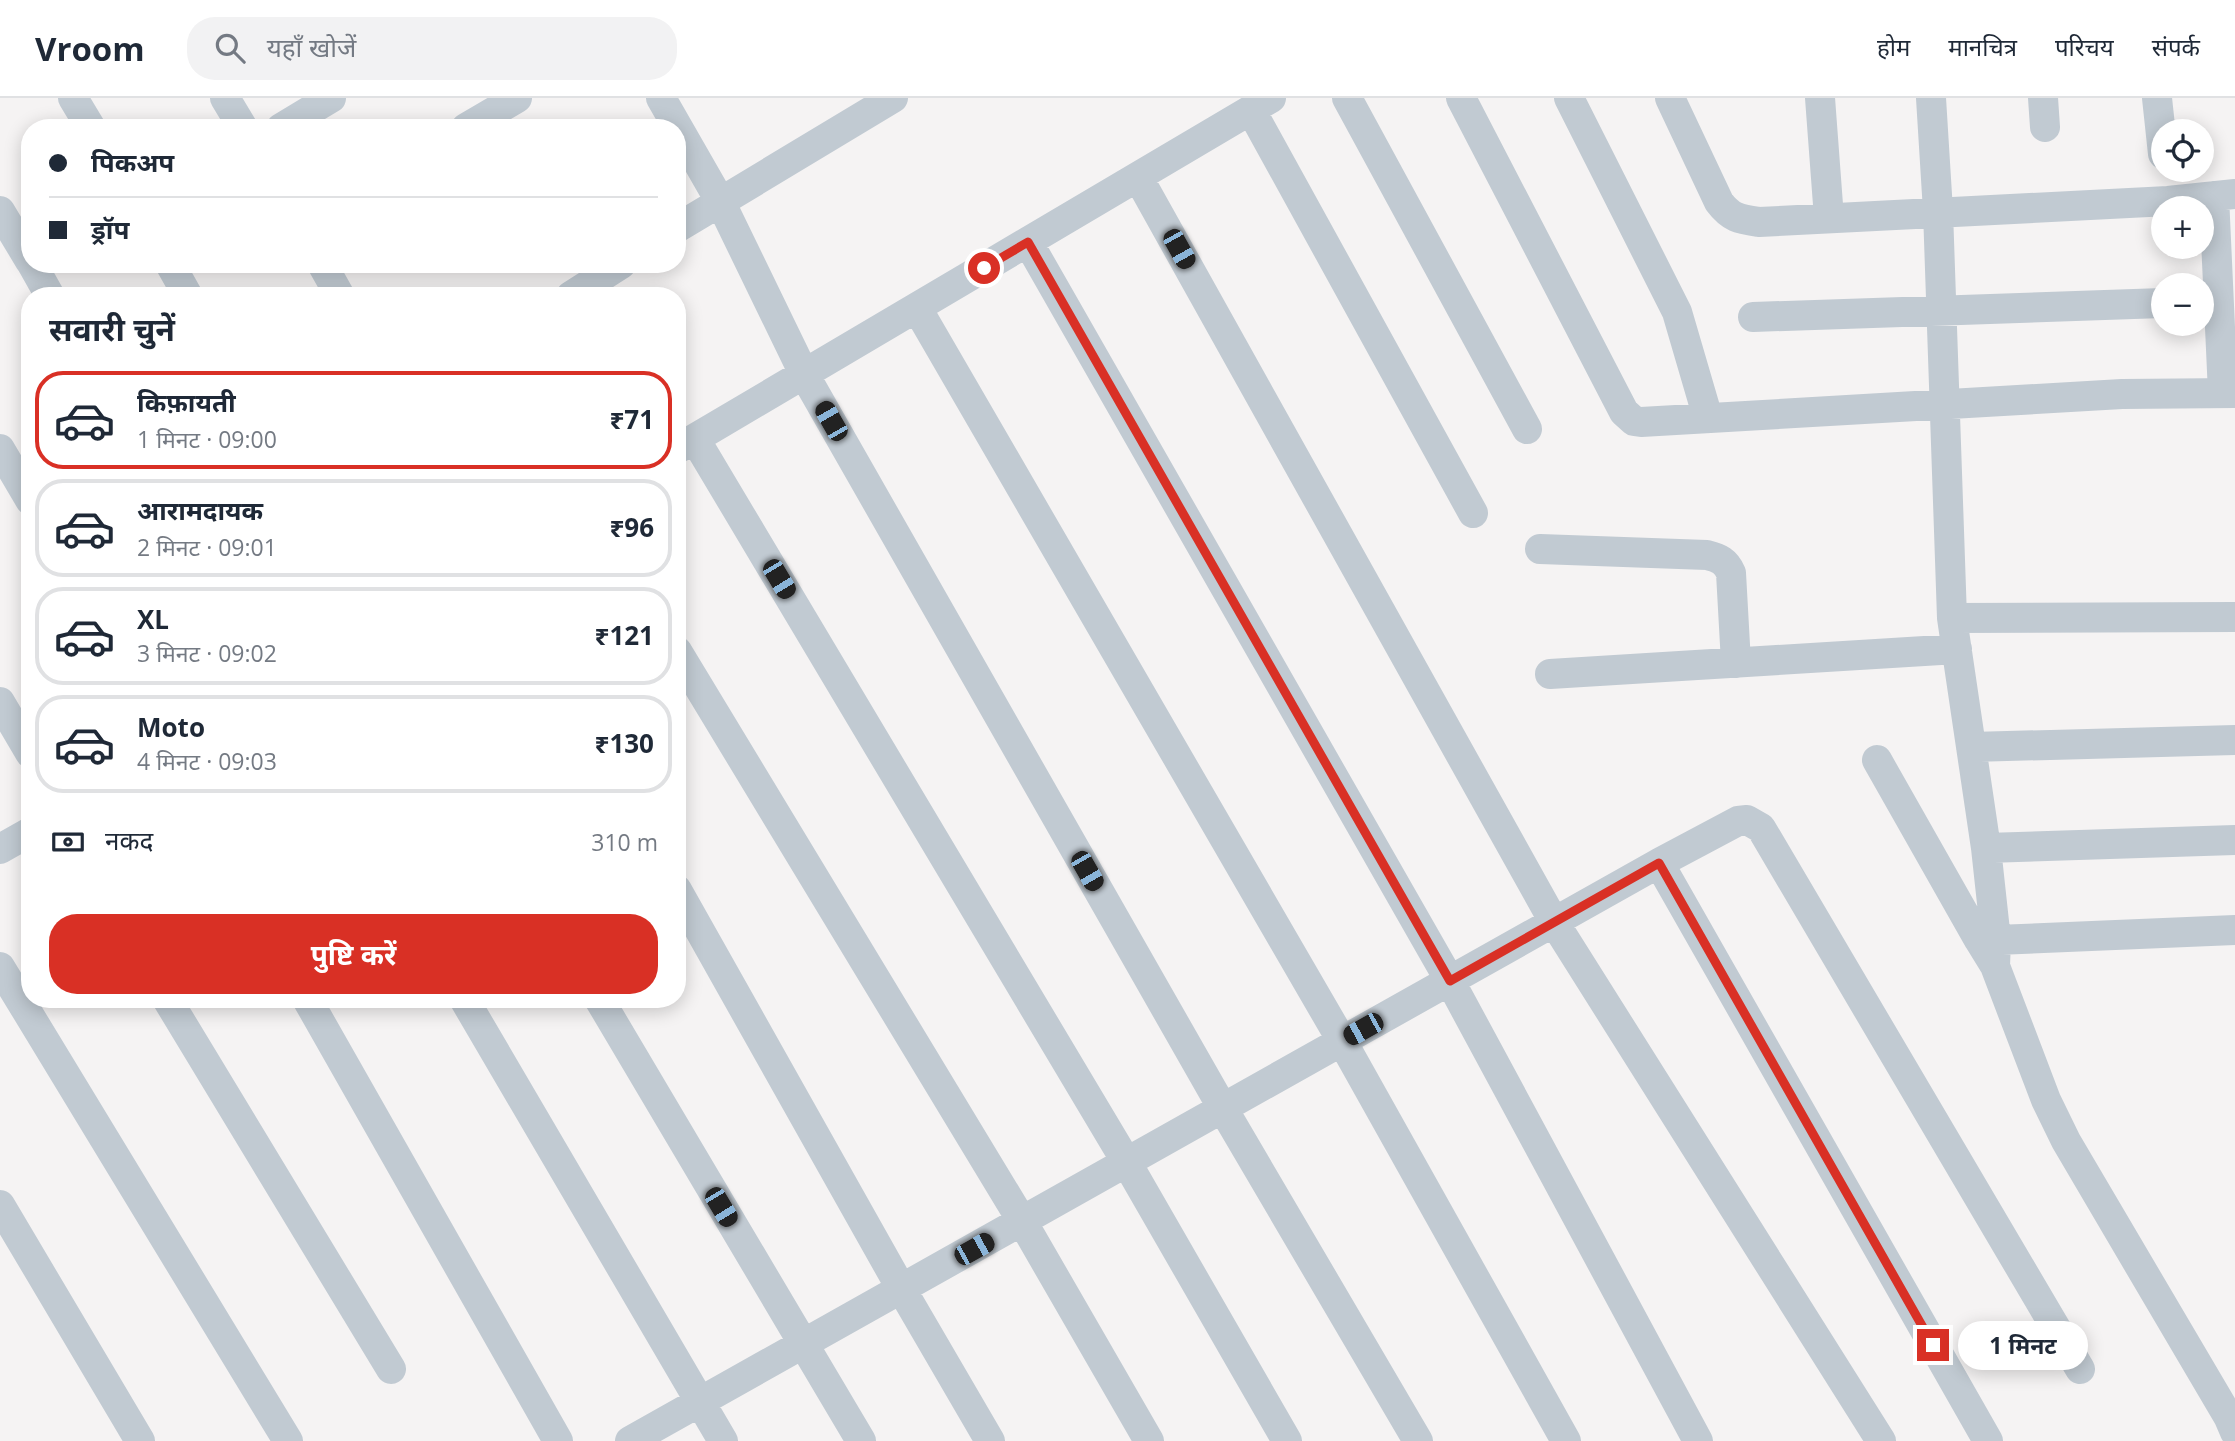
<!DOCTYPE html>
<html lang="hi">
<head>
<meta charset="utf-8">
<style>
  body { margin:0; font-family:"Open Sans","Noto Sans Devanagari",sans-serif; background:#f2f2f3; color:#1f2937; height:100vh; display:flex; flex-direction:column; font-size:26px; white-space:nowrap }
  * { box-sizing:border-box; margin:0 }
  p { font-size:23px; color:#747a83 }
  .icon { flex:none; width:38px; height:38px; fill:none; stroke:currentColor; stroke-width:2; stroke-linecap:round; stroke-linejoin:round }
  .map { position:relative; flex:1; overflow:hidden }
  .sheet { position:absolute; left:21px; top:189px; width:665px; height:721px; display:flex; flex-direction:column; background:#fff; border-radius:28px; box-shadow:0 4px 18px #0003 }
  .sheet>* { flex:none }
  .hud { position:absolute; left:21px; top:21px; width:665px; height:154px; border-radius:28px; box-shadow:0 4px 18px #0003; display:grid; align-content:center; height:154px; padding:0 28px; background:#fff }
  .buttons { position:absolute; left:2151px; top:21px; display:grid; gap:14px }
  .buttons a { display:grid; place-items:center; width:63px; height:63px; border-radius:50%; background:#fff; box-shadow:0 4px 18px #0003; font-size:35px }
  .end { position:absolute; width:32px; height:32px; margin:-16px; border:9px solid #d93025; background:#fff; box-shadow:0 0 0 4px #fff }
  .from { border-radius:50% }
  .bubble { position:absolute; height:49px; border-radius:24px; background:#fff; box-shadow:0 4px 18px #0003; font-size:23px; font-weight:700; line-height:49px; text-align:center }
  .car { position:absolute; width:21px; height:42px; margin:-21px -10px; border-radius:9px; box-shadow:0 0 5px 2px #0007; background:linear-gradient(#222 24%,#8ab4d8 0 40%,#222 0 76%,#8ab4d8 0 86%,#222 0) }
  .hud b { display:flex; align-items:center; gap:24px; height:66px; font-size:26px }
  .hud b+b { border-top:2px solid #e0e1e3 }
  .hud i { width:18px; height:18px; background:#1f2937 }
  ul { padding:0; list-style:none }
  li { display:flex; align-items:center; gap:21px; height:98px; margin:0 14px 10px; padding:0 14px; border:4px solid #e0e1e3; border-radius:28px }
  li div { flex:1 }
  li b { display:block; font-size:26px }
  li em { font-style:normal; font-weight:700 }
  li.active { border-color:#d93025 }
  li>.icon { width:63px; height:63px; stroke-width:1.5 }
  h2 { padding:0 28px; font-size:32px; line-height:84px }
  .pay { display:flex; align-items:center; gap:18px; height:77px; padding:0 28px; font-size:26px }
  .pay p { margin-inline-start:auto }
  .action { display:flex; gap:14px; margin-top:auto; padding:14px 28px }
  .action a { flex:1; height:80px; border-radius:28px; background:#d93025; color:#fff; font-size:28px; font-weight:700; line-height:80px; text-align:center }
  header { display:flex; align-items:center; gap:42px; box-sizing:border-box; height:98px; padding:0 35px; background:#fff; border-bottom:2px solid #e0e1e3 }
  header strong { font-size:33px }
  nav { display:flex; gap:38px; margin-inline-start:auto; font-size:24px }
  .search { width:490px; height:63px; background:#f2f2f3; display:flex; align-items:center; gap:18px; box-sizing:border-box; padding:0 24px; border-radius:28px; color:#747a83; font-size:26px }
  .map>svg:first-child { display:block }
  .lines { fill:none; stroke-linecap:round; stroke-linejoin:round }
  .minor { stroke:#c1cad2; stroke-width:30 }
  .route { stroke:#d93025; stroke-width:9 }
</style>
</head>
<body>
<header>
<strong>Vroom</strong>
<div class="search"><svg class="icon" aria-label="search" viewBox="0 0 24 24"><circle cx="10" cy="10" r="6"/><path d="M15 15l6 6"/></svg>यहाँ खोजें</div>
<nav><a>होम</a><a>मानचित्र</a><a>परिचय</a><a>संपर्क</a></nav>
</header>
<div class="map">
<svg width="2235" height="1343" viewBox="0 0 2235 1343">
  <rect width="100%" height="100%" fill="#f5f3f3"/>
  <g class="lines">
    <!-- minor -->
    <path class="minor" d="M73 0 91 30
      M225 0 243 30
      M661 0 720 103 804 276 1222 1009 1418 1343
      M1347 0 1527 331
      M1461 0 1624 314 1634 323 1641 324 2122 296 2235 295
      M1569 0 1677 214 1708 320
      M1670 0 1719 104C1731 120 1739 121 1759 124L2168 103 2235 96
      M1820 0 1829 120
      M1931 0 1938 113 1952 520 1986 750 1996 842 1995 868 2046 1002 2066 1043 2229 1320 2235 1334
      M2043 0 2045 29
      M2157 0 2163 56
      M1251 12 1473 415
      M281 30 331 0
      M466 30 517 0
      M1138 79 1554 824 1881 1343
      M2214 98 2223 295
      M0 113 30 163
      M677 130 893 0
      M1028 144 1450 883 1698 1343
      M32 166 50 198
      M170 166 188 198
      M322 166 340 198
      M571 198 621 166
      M917 210 1342 943 1566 1343
      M1753 219 2163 205
      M695 341 1127 1065 1287 1343
      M0 351 30 402
      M677 351 1271 0
      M1540 451 1707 457C1719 460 1726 463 1731 475L1736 565
      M1952 520 2235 519
      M677 553 1022 1123 1149 1343
      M1550 576 1957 551
      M0 604 30 655
      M1971 649 2235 642
      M1877 662 1979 842 1995 868
      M1986 750 2235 742
      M0 751 30 734
      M1659 765 1988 1343
      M677 792 902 1192 990 1343
      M1996 842 2235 832
      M0 869 288 1343
      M167 901 391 1271
      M307 901 558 1343
      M464 901 723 1343
      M599 901 861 1343
      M0 1107 140 1343
      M630 1343 1659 765 1738 723 1747 722 1761 730 2080 1271"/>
  </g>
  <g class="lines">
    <!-- route -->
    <path class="route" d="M984 170 1028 144 1450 883 1659 765 1933 1247"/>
  </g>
</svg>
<div class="buttons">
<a><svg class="icon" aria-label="locate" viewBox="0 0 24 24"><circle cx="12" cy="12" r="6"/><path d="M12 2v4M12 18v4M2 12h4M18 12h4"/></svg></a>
<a>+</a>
<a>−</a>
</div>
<i class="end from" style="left:984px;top:170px"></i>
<i class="end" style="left:1933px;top:1247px"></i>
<div class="bubble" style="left:1958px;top:1223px;width:130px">1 मिनट</div>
<i class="car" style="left:1179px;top:151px;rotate:151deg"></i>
<i class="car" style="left:831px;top:323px;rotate:330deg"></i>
<i class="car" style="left:779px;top:481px;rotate:149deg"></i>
<i class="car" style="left:1087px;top:773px;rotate:150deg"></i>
<i class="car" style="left:1363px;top:931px;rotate:241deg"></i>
<i class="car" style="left:721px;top:1109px;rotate:149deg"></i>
<i class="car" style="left:974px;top:1151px;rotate:61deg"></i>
<div class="hud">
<b><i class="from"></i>पिकअप</b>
<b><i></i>ड्रॉप</b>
</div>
<section class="sheet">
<h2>सवारी चुनें</h2>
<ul>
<li class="active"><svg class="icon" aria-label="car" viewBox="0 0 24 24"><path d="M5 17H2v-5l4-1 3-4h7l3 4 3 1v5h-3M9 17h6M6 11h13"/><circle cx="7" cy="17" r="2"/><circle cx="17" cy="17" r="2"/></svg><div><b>किफ़ायती</b><p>1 मिनट · 09:00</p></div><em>₹71</em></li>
<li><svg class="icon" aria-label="car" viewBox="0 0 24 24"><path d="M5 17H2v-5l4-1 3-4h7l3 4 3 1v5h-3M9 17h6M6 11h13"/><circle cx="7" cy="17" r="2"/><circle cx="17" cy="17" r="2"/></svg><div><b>आरामदायक</b><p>2 मिनट · 09:01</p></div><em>₹96</em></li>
<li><svg class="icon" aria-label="car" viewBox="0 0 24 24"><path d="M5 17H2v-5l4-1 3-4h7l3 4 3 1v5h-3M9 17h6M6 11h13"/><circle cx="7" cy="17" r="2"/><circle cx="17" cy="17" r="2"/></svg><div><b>XL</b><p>3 मिनट · 09:02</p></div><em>₹121</em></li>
<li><svg class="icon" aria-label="car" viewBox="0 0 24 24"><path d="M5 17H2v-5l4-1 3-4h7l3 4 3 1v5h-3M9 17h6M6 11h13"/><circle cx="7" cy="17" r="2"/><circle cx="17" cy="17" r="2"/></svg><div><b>Moto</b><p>4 मिनट · 09:03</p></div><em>₹130</em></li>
</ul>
<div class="pay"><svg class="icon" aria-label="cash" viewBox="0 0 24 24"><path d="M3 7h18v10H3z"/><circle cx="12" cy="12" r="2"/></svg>नकद<p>310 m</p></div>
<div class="action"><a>पुष्टि करें</a></div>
</section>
</div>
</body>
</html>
